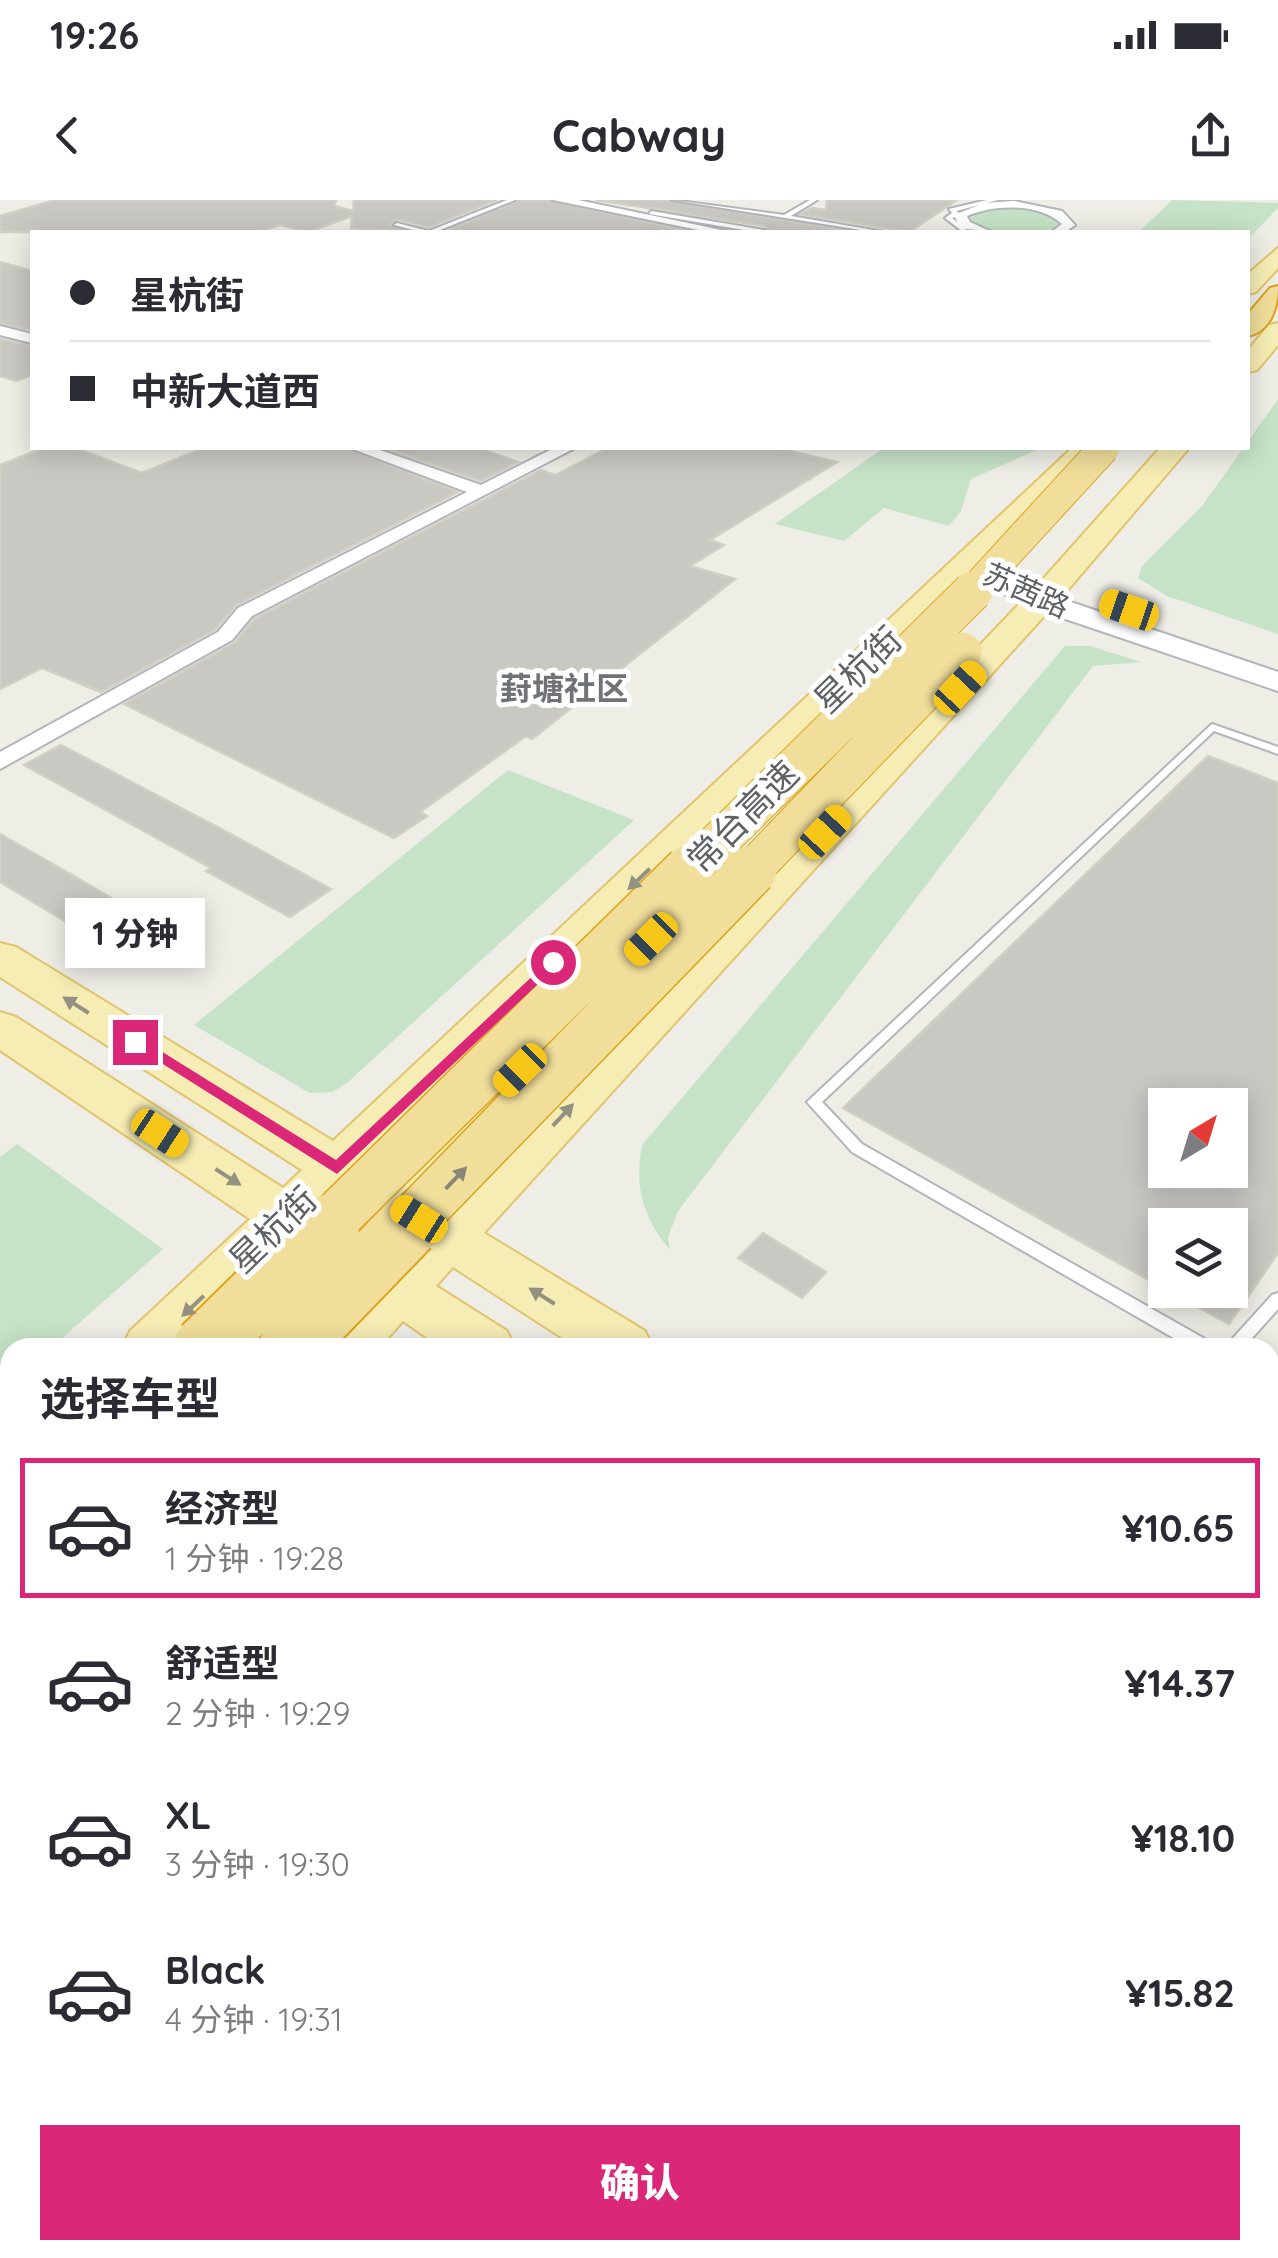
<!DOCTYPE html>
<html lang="zh">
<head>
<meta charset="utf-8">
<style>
  body { margin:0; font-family:Quicksand,"Noto Sans SC",sans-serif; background:#f2f2f3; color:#2b2b33; height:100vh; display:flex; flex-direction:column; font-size:38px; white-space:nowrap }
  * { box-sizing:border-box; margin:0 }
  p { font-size:32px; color:#7c7c81 }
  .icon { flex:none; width:55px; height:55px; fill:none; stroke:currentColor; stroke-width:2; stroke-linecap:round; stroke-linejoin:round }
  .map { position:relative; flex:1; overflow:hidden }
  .details { position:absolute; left:0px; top:1138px; width:1280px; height:922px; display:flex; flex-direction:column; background:#fff; border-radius:30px 30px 0 0; box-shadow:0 5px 25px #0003 }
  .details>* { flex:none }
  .banner { position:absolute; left:30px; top:30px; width:1220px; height:220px; border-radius:0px; box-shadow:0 5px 25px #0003; display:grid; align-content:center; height:220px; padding:0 40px; background:#fff }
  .needle { width:65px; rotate:38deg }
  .controls { position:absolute; left:1148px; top:888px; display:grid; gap:20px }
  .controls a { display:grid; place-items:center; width:100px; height:100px; border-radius:0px; background:#fff; box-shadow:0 5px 25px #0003; font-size:50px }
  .end { position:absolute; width:45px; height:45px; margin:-22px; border:12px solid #db2777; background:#fff; box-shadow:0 0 0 5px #fff }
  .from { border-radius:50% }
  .bubble { position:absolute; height:70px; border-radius:0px; background:#fff; box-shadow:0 5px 25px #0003; font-size:32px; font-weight:800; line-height:70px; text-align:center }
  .car { position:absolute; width:30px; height:60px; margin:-30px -15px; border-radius:12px; box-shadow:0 0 8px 2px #0007; background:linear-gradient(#f5c518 24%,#345 0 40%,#f5c518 0 76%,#345 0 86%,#f5c518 0) }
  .banner b { display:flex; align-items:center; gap:35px; height:95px; font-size:38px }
  .banner b+b { border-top:2px solid #e1e1e2 }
  .banner i { width:25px; height:25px; background:#2b2b33 }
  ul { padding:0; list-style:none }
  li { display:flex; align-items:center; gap:30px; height:140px; margin:0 20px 15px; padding:0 20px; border:5px solid transparent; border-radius:0px }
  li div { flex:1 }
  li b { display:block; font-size:38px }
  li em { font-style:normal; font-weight:800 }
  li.current { border-color:#db2777 }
  li>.icon { width:90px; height:90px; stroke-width:1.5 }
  h2 { padding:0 40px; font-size:45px; line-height:120px }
  .primary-button { display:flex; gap:20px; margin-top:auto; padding:20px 40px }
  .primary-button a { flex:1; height:115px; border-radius:0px; background:#db2777; color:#fff; font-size:40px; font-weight:800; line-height:115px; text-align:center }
  .status { display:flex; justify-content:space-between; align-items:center; height:70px; padding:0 50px; background:#fff; direction:ltr }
  .status svg { height:28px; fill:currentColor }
  header { display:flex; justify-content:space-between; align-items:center; height:130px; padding:0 40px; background:#fff; font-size:45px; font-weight:800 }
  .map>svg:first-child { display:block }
  .green { fill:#c6e3c7 }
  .building { fill:#cac8c3; stroke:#d2cfc5; stroke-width:2.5; fill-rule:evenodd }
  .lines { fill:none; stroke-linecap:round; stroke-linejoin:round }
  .lane-casing { stroke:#b3b6b9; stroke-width:4 }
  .street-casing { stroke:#b3b6b9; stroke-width:4 }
  .secondary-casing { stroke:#b3b5b9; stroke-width:4 }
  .primary-casing { stroke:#e1c46c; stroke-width:4 }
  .highway-casing { stroke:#daa41b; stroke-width:4 }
  .lane { fill:#fff; fill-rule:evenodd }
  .street { fill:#fff; fill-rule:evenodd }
  .secondary { fill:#fff; fill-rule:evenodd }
  .primary { fill:#f6edb4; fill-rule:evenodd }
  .highway { fill:#f1de9b; fill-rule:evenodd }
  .highway-bridge-far3-casing { stroke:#daa41b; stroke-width:32; stroke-linecap:butt }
  .highway-bridge-far2-casing { stroke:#daa41b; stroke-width:41; stroke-linecap:butt }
  .highway-bridge-far1-casing { stroke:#daa41b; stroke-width:52; stroke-linecap:butt }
  .highway-bridge-casing { stroke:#daa41b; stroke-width:66; stroke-linecap:butt }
  .highway-bridge-far3 { stroke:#f1de9b; stroke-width:30 }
  .highway-bridge-far2 { stroke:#f1de9b; stroke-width:39 }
  .highway-bridge-far1 { stroke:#f1de9b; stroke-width:49 }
  .highway-bridge { stroke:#f1de9b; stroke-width:62 }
  .oneway { fill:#939281 }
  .oneway2 { fill:#8a8675 }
  .route { fill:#db2777 }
  .labels { text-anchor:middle; stroke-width:10; stroke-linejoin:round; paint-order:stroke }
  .far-street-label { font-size:30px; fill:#5e6165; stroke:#fff }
  .far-neighbourhood-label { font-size:32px; font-weight:bold; fill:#6f7377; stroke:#fff }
  .street-label { font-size:35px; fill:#5e6165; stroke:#fff }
</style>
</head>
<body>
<div class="status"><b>19:26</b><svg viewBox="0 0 49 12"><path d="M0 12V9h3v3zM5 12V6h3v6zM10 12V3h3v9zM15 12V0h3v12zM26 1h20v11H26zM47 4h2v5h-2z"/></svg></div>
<header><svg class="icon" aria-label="back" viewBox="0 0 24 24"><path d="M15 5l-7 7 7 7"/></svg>Cabway<svg class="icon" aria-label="share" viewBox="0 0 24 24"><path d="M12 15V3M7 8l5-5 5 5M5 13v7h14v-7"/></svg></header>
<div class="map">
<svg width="1278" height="2058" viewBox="0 0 1278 2058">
  <rect width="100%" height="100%" fill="#eeede6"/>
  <!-- green -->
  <path class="green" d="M1172 0 1278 3V8L1248 39V32H1139Z
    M1011 7 1045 12 1060 22C1044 43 987 36 969 20L979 10Z
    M1278 199V434L1167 396 1138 378 1142 366 1202 306Z
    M884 248H1041L971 279 961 311 949 326 884 308 844 341 775 324Z
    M1065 446H1090L1141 462 1093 466 678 1011 668 1037 670 1050C643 1017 634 987 642 945Z
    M508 570 634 620 347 883 332 892 310 893 194 825Z
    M17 944 163 1049 52 1147 10 1148V1185L0 1194V957Z"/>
  <!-- building -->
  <path class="building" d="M55 0H336L334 6 353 11 354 0H497L429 27 398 19 390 24 408 32 351 28 352 16 308 32 280 25 257 32H0V16Z
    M519 0H549L692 32H444Z
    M596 0H668L853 32H770L765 26Z
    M827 0H957L909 32 801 14 812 8 826 10Z
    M0 62 32 71V130L0 123Z
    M0 139 32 146V175L16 181 0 176Z
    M43 248H75L142 273 204 248H346L458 292 236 405 216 429 101 492 42 468 0 489V265Z
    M384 248H478L518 262 481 281Z
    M608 248H777L837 262 710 340 724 345 690 366 735 379 532 539 526 536 420 612 427 616 394 638 124 504 234 443 254 419 541 270 555 275Z
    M61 545 225 631 331 689 290 717 206 671 211 668 24 565Z
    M1208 556 1278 583V1053L1229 1124 1167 1090H1230V1025H1165V1089L843 908ZM1165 905H1230V970H1165Z
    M0 634 74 676 169 732 128 759 0 682Z
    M763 1033 826 1072 802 1098 738 1058Z"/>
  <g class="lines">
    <defs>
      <path id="lane" d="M507 0H515L435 32H421L394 25 397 23 429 31Z
        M672 0 784 15 810 0H817L791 16 885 32H874Z
        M987 0H998L956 11 963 15 952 18 969 32H963L945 18 952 13 949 9Z
        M651 11 764 30 767 32H756L649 14Z
        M1212 524 1278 547V554L1214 531 822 902 862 944 1212 1143 1214 1148H1191L852 952 807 902Z
        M1278 1093V1109L1243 1148H1224L1272 1095Z
        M1270 1351 1278 1354V1372L1270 1369Z"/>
      <path id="street" d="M553 0H578L731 32H708Z
        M1014 1 1062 11 1075 25 1065 32H1051L1062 24C1039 3 995 4 967 16L970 22 992 32 960 28 954 15 984 3Z
        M0 126 32 134V143L0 135Z
        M350 248H374L481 285 554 248H575L252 416 232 440 0 569V552L218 432 238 408 467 292Z"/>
      <path id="secondary" d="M968 357 1050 395 1278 472V491L1030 407 958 371 955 365Z"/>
      <path id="primary" d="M1278 48V68L1256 92 1248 94V74Z
        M1278 123V145L1257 170 1248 172V150L1269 125Z
        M1072 248H1102L373 965 385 972 484 876 501 871 518 876 525 888 518 900 424 997 442 1008 1044 378 1160 248H1189L1066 392 484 1033 645 1131 653 1148H578L453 1067 436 1086 507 1131 515 1148H442L403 1121 379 1148H316L324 1131 361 1093 291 1046 187 1148H122L130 1131 250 1019 0 850V812L16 817 283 988 302 970 0 777V743L16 747 333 941ZM342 996 411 1040 394 1059 323 1014Z
        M10 1253V1313L0 1316V1257Z
        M10 1351V1417L0 1421V1355Z
        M10 1467V1541L0 1545V1471Z
        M1270 1516 1278 1519V1590L1270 1586Z
        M1270 1627 1278 1630V1704L1270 1701Z"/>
      <path id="highway" d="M1278 86C1278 107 1271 131 1248 136V114L1270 88Z
        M10 1306V1372L0 1376V1310Z
        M10 1399V1471L0 1475V1403Z"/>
    </defs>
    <!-- lane casing -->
    <use href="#lane" class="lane-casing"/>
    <!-- street casing -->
    <use href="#street" class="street-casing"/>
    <!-- secondary casing -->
    <use href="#secondary" class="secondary-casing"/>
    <!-- primary casing -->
    <use href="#primary" class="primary-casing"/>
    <!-- highway casing -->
    <use href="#highway" class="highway-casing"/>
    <!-- lane -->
    <use href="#lane" class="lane"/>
    <!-- street -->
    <use href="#street" class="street"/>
    <!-- secondary -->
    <use href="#secondary" class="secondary"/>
    <!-- primary -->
    <use href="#primary" class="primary"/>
    <!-- highway -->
    <use href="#highway" class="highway"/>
    <defs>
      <path id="highway-bridge-far3" d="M971 393 1104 248"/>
      <path id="highway-bridge-far2" d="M687 673 973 391
        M749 673 962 452"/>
      <path id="highway-bridge-far1" d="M325 1028 689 670
        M405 1028 752 670"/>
      <path id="highway-bridge" d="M204 1148 328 1026
        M290 1148 408 1026"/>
    </defs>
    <!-- highway-bridge-far3 casing -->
    <use href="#highway-bridge-far3" class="highway-bridge-far3-casing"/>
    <!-- highway-bridge-far2 casing -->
    <use href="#highway-bridge-far2" class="highway-bridge-far2-casing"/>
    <!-- highway-bridge-far1 casing -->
    <use href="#highway-bridge-far1" class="highway-bridge-far1-casing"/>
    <!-- highway-bridge casing -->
    <use href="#highway-bridge" class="highway-bridge-casing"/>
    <!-- highway-bridge-far3 -->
    <use href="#highway-bridge-far3" class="highway-bridge-far3"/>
    <!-- highway-bridge-far2 -->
    <use href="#highway-bridge-far2" class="highway-bridge-far2"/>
    <!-- highway-bridge-far1 -->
    <use href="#highway-bridge-far1" class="highway-bridge-far1"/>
    <!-- highway-bridge -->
    <use href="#highway-bridge" class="highway-bridge"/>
  </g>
  <!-- one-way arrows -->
  <defs><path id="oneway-solid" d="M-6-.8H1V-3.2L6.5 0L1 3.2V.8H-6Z" transform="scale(2.5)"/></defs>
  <g class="oneway">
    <use href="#oneway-solid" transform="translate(639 679) rotate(136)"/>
    <use href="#oneway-solid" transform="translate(76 805) rotate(-148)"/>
    <use href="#oneway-solid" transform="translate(563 915) rotate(-47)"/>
    <use href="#oneway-solid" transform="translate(228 977) rotate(33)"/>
    <use href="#oneway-solid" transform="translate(542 1096) rotate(-148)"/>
    <use href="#oneway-solid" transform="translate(193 1106) rotate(137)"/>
  </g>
  <use class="oneway2" href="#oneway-solid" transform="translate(456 978) rotate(-46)"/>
  <!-- route -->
  <path class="route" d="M553 757 558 765 337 974 128 842 140 838 336 960Z"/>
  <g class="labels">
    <!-- far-street labels -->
    <g class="far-street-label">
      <text transform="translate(1026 391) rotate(24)" y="10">苏茜路</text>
    </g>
    <!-- far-neighbourhood labels -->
    <g class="far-neighbourhood-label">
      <text x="564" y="500">葑塘社区</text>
    </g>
    <!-- street labels -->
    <g class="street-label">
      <text transform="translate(858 470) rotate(-44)" y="12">星杭街</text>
      <text transform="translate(743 617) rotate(-45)" y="12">常台高速</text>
      <text transform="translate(273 1030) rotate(-44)" y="12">星杭街</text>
    </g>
  </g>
</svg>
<div class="controls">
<a><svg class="needle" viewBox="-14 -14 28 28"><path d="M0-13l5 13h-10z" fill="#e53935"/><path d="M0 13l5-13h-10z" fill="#7c7c81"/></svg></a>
<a><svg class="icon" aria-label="layers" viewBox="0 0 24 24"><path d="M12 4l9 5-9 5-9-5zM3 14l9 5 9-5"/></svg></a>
</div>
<i class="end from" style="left:553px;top:762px"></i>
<i class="end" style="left:135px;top:842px"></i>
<div class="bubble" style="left:65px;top:698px;width:140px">1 分钟</div>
<i class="car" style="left:1129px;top:410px;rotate:289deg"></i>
<i class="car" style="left:960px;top:488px;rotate:43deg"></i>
<i class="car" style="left:825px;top:632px;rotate:43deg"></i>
<i class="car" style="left:651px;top:739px;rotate:225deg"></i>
<i class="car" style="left:520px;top:870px;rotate:225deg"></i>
<i class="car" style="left:160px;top:933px;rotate:123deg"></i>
<i class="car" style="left:419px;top:1019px;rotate:302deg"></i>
<div class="banner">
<b><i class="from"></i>星杭街</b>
<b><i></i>中新大道西</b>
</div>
<section class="details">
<h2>选择车型</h2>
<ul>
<li class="current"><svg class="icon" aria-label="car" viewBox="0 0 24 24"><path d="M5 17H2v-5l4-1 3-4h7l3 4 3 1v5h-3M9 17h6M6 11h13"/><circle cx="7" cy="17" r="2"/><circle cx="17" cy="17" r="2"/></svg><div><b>经济型</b><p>1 分钟 · 19:28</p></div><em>¥10.65</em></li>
<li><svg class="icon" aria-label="car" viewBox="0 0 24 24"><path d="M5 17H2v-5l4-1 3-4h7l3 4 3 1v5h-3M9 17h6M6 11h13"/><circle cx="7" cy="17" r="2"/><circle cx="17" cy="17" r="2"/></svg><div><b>舒适型</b><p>2 分钟 · 19:29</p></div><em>¥14.37</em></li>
<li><svg class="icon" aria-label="car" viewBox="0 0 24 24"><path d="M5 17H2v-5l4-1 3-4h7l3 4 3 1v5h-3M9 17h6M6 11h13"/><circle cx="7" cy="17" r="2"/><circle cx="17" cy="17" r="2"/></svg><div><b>XL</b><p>3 分钟 · 19:30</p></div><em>¥18.10</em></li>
<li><svg class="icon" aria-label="car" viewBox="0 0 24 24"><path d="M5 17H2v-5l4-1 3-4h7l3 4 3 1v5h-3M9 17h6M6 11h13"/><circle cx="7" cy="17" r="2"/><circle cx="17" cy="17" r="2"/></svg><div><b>Black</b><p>4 分钟 · 19:31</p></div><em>¥15.82</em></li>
</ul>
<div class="primary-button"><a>确认</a></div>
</section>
</div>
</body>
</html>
